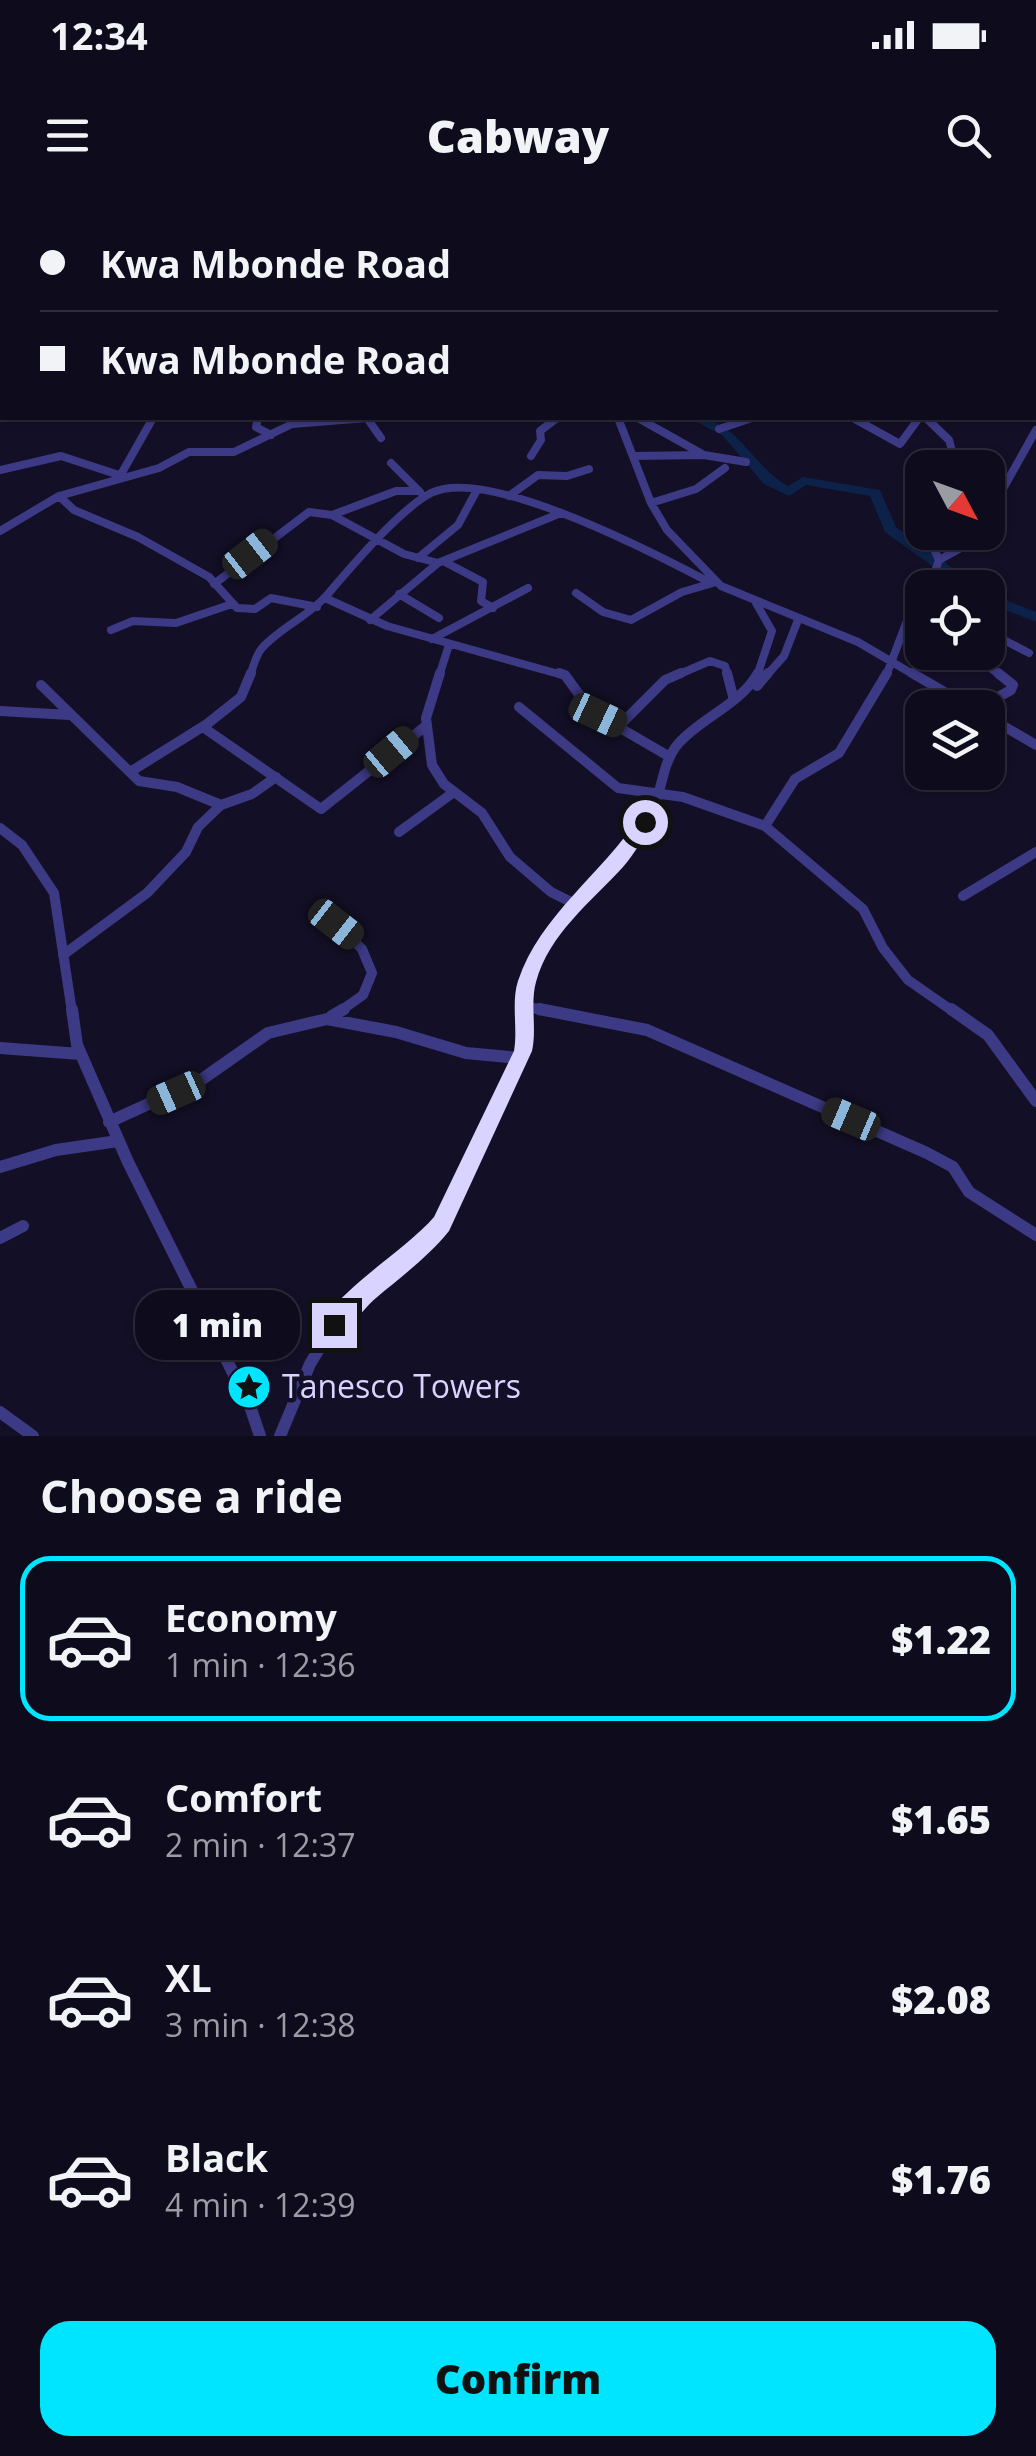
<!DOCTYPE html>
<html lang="en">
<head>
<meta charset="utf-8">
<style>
  body { margin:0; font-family:"Open Sans",sans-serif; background:#1c1929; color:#f1f3f6; height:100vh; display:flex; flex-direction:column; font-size:38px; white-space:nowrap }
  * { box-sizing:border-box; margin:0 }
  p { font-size:32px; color:#9b9ba3 }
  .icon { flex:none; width:55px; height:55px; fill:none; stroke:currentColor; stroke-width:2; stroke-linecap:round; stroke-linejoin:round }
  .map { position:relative; height:1236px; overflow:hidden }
  .sheet { display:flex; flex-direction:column; background:#0e0b1c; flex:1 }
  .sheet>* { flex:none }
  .guide { position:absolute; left:0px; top:0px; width:1038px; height:220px; box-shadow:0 2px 8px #0004,0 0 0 2px #2e2b3b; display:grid; align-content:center; height:220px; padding:0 40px; background:#0e0b1c }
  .needle { width:65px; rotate:131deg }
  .buttons { position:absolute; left:905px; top:250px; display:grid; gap:20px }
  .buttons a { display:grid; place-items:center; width:100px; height:100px; border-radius:20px; background:#0e0b1c; box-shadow:0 2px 8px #0004,0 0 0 2px #2e2b3b; font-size:50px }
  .end { position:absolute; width:45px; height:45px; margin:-22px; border:12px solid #d9d4ff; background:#111; box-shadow:0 0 0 5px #111 }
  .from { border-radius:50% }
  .bubble { position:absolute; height:70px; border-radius:30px; background:#0e0b1c; box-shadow:0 2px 8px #0004,0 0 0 2px #2e2b3b; font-size:32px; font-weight:800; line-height:70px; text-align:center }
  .car { position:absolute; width:30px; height:60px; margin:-30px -15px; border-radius:12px; box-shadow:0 0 8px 2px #0007; background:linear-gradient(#222 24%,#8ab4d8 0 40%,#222 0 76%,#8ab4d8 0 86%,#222 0) }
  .guide b { display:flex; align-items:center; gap:35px; height:95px; font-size:38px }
  .guide b+b { border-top:2px solid #2e2b3b }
  .guide i { width:25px; height:25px; background:#f1f3f6 }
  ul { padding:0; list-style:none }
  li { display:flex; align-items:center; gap:30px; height:165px; margin:0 20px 15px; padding:0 20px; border:5px solid transparent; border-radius:30px }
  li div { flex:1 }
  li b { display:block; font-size:38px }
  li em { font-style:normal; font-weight:800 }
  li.active { border-color:#00e5ff }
  li>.icon { width:90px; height:90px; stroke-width:1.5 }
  h2 { padding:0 40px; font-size:45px; line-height:120px }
  .primary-button { display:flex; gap:20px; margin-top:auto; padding:20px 40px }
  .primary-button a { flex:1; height:115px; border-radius:30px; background:#00e5ff; color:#111; font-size:40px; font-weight:800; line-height:115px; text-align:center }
  .status { display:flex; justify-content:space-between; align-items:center; height:70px; padding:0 50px; background:#0e0b1c; direction:ltr }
  .status svg { height:28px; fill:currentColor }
  header { display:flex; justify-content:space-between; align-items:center; height:130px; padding:0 40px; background:#0e0b1c; font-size:45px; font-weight:800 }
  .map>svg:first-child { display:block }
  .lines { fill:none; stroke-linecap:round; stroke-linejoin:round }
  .river { fill:#0c2248; fill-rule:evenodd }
  .minor-far3 { stroke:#3d3a85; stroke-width:6 }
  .minor-far2 { stroke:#3d3a85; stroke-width:8 }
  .minor-far1 { stroke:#3d3a85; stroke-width:10 }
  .minor { stroke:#3d3a85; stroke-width:12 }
  .route { fill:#d9d4ff }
  .labels { text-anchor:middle; stroke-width:9; stroke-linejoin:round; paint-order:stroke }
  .near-poi-label { font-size:32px; fill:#d9d4ff; stroke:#130f26; text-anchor:start }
</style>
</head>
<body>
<div class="status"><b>12:34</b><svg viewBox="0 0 49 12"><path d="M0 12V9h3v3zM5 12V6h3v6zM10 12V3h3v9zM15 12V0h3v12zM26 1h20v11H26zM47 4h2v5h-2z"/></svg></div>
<header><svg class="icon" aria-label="menu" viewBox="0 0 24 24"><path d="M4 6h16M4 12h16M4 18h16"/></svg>Cabway<svg class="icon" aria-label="search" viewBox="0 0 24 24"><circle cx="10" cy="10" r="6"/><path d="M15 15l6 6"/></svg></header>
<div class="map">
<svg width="1036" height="1236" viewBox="0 0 1036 1236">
  <rect width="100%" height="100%" fill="#130f26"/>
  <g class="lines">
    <!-- river -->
    <path class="river" d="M664 0H676L677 2H666Z
      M689 218C736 215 751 266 788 286L803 277 880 290 896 327 980 388H963L885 332 870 296 806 285 789 296 764 284 722 235Z
      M988 393 1036 412V422L988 403Z"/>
    <!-- minor-far3 -->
    <path class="minor-far3" d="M170 0H177
      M207 0 216 1
      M576 0 581 2
      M1012 0 1020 2
      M151 2 160 0
      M382 2 387 0
      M731 2 738 0"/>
    <!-- minor-far2 -->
    <path class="minor-far2" d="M258 218 256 227 271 235
      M618 218 651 303 667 330 721 386 858 442 916 476
      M638 218 704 255 746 262
      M853 218 900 244 919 218
      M926 218 949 240 957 268
      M719 229 752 218
      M531 256 541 240 540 231 557 218
      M633 256 704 255
      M391 263 420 292
      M0 270 61 256 119 275
      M120 276 153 218
      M59 296 74 310 138 337 209 377 237 408 255 409 271 398 317 407
      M509 296 538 275 567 276 589 269
      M651 303 696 289 725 268
      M332 315 396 291H419
      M0 331 59 296 159 268 189 252H234L292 224 367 218 381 238
      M418 358 458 325 477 290
      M939 360 934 349 940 332
      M445 362 483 382 481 401 493 408
      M214 384 309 312 332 315 404 354 438 363 561 313
      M929 388 939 360 988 333 996 319 995 303 1036 230
      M576 393 603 412 631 420 682 392 713 383
      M399 394 439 418
      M325 398 387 426 566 476
      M756 403 772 431 757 476
      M370 420 438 363
      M907 422 922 427
      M111 430 133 421 176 423 232 404
      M988 432 1029 453
      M432 439 528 388
      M970 452 1001 476
      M250 476C253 467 256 455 262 448 281 427 309 416 327 395 351 367 400 309 431 293 487 265 658 355 711 383
      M439 476 449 445
      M675 476 710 461 725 466 728 476
      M766 476 784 456 798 420
      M886 476 910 413 922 396"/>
    <!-- minor-far1 -->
    <path class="minor-far1" d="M251 473 241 497 207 524V530L321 609 427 525
      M440 473 426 518 432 565 444 584 482 613 510 657 551 692 577 705
      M559 473 565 475 591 511 670 557
      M727 473 734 500
      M912 473 972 508
      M41 485 139 581 177 587 221 605
      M757 486 768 473
      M519 507 618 588 683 597 765 626 863 709 883 748 908 780 954 812
      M978 508 1011 490 1013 485 998 473
      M0 511 70 515
      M988 517 1036 545
      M620 525 665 480 681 473
      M130 572 207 524
      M765 626 795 579 839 553 887 473
      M0 628 22 645 54 693 72 812
      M399 632 454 592
      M963 696 1036 652
      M336 724 362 749 372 773 363 795 339 812
      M63 755 147 693 186 652 198 627 221 605 252 594 276 577
      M528 807 552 812
      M525 812C524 729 611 681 650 615 663 592 661 564 678 544 702 517 740 505 758 473"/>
    <!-- minor -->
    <path class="minor" d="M72 809 77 845 128 962 251 1209 260 1236
      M539 809 647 830 927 953 953 967 969 992 1036 1035
      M951 809 988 835 1036 901
      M332 816 344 809
      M0 848 80 854
      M109 922 201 880 268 833 327 819 396 832 466 853 519 858
      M0 967 56 950 118 941
      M0 1038 23 1026
      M0 1212 33 1236
      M280 1236 310 1164 334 1124 417 1051 442 1024 523 851 525 809"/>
  </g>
  <!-- route -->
  <path class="route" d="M645 615 653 622C644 637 635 653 623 667 591 702 549 734 536 782 530 803 537 829 532 851L449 1031C428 1057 402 1076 376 1098 362 1110 351 1129 334 1136L326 1133 322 1125C337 1090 406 1050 434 1017L514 851C518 829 511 802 518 781 540 715 602 674 639 617Z"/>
  <!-- icons -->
  <defs>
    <symbol id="sight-disc" viewBox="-11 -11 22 22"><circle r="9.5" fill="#00e5ff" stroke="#130f26"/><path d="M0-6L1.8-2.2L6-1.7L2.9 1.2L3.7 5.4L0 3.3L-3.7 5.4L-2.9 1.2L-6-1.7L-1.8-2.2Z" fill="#111"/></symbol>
  </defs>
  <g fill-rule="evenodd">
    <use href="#sight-disc" x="224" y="1162" width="50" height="50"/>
  </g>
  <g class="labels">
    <!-- near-poi labels -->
    <g class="near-poi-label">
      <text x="282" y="1198">Tanesco Towers</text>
    </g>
  </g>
</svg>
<div class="buttons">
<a><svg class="needle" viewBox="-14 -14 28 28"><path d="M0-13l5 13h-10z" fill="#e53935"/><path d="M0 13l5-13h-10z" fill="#9b9ba3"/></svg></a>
<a><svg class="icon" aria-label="locate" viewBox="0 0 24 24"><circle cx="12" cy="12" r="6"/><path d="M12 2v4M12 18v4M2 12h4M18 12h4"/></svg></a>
<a><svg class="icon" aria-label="layers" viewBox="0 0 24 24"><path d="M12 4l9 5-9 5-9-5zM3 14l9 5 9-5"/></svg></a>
</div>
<i class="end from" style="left:645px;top:622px"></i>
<i class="end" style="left:334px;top:1125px"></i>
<div class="bubble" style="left:135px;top:1090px;width:165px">1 min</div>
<i class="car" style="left:250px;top:354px;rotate:52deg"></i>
<i class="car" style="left:598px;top:515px;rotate:115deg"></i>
<i class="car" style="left:391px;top:552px;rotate:50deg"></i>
<i class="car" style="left:336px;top:724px;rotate:128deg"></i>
<i class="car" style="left:176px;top:893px;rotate:246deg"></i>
<i class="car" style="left:851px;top:919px;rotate:293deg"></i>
<div class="guide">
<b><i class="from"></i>Kwa Mbonde Road</b>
<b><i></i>Kwa Mbonde Road</b>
</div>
</div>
<section class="sheet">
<h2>Choose a ride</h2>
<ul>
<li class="active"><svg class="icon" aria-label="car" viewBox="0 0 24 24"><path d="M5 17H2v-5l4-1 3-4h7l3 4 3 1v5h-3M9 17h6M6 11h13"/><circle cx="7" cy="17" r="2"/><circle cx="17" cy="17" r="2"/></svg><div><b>Economy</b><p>1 min · 12:36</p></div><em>$1.22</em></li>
<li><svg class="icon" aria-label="car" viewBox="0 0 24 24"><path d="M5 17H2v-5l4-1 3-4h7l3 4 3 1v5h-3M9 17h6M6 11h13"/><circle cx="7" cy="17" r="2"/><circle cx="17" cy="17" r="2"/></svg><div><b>Comfort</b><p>2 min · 12:37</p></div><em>$1.65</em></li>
<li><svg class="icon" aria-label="car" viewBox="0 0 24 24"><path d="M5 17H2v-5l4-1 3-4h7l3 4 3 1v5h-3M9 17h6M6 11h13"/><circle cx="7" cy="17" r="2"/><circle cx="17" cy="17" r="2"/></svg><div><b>XL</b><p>3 min · 12:38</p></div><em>$2.08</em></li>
<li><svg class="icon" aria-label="car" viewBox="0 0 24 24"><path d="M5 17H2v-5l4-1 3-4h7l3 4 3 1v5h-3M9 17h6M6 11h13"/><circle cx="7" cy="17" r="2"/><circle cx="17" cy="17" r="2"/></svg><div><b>Black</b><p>4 min · 12:39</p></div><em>$1.76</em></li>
</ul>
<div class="primary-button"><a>Confirm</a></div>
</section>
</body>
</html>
